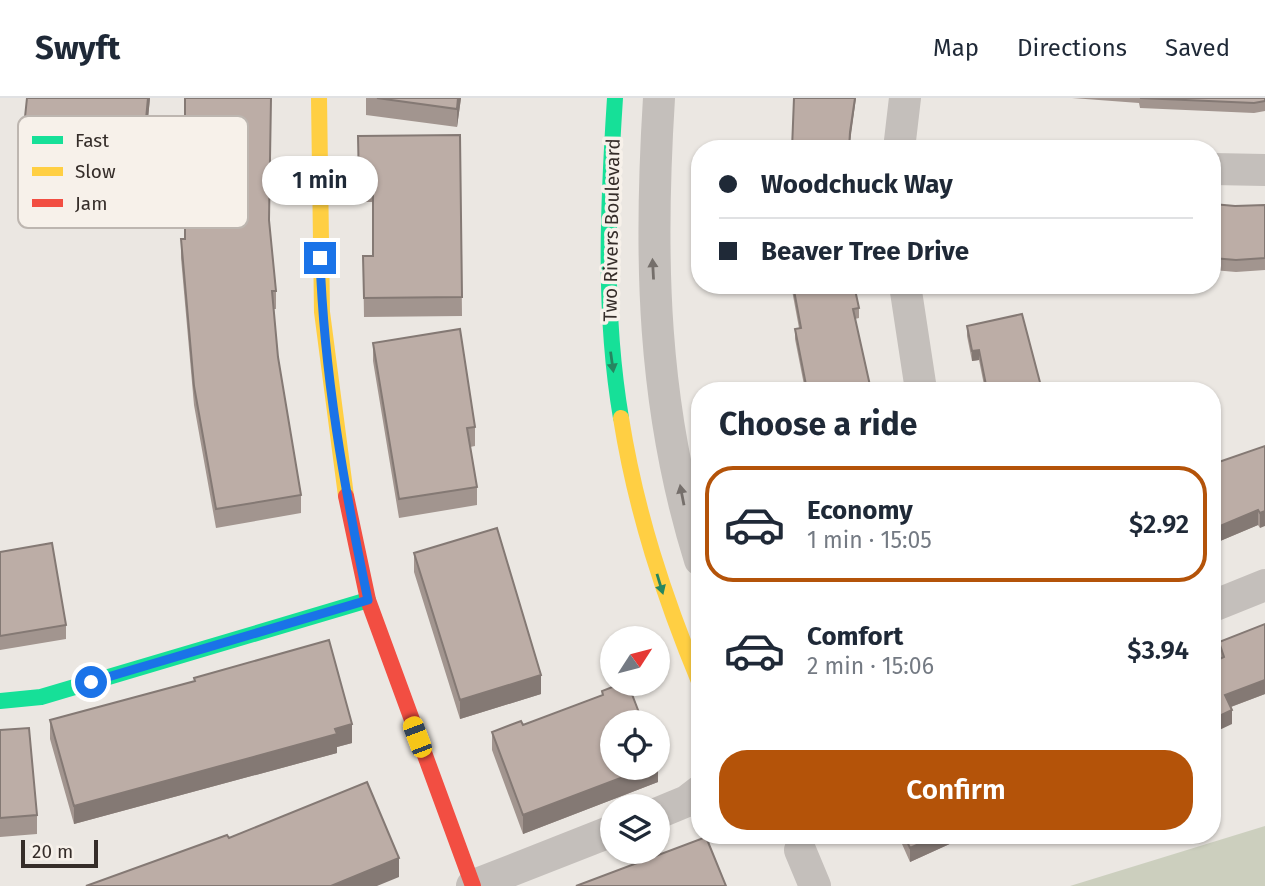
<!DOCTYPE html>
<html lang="en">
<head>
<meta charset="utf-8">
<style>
  body { margin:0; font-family:"Fira Sans",sans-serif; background:#f2f2f3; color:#1f2937; height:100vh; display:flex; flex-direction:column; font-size:26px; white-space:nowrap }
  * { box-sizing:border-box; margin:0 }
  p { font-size:23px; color:#747a83 }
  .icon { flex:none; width:38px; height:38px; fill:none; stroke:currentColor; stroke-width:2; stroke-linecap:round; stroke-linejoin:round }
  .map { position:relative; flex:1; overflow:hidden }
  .panel { position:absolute; left:691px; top:284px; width:530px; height:462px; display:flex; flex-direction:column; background:#fff; border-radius:28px; box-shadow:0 2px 5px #0004 }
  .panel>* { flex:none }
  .hud { position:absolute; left:691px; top:42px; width:530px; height:154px; border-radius:28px; box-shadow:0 2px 5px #0004; display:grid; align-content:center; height:154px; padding:0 28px; background:#fff }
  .needle { width:46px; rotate:54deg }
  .controls { position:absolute; left:600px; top:528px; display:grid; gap:14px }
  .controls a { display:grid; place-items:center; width:70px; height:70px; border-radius:50%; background:#fff; box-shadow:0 2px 5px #0004; font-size:35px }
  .scale { position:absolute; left:21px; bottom:18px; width:77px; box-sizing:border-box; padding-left:7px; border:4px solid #352d29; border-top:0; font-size:19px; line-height:24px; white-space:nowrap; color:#352d29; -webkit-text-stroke:5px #f7f1ea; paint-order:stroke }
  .end { position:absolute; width:32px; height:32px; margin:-16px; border:9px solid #1a73e8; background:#fff; box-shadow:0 0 0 4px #fff }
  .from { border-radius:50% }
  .bubble { position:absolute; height:49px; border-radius:24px; background:#fff; box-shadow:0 2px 5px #0004; font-size:23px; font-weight:600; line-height:49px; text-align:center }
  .car { position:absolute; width:21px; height:42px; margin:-21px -10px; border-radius:9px; box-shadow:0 0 5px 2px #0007; background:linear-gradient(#f5c518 24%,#345 0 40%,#f5c518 0 76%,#345 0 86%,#f5c518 0) }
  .hud b { display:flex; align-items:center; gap:24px; height:66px; font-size:26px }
  .hud b+b { border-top:2px solid #e0e1e3 }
  .hud i { width:18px; height:18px; background:#1f2937 }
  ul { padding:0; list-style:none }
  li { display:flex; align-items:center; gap:21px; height:116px; margin:0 14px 10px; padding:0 14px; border:4px solid transparent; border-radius:28px }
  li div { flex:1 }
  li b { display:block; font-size:26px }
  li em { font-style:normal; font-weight:600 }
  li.on { border-color:#b45309 }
  li>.icon { width:63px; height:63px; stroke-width:1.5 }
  h2 { padding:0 28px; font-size:32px; line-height:84px }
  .button { display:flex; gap:14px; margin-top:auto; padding:14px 28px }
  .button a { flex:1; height:80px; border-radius:28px; background:#b45309; color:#fff; font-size:28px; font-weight:600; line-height:80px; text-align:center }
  header { display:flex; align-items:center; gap:42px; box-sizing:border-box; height:98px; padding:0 35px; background:#fff; border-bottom:2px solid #e0e1e3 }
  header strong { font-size:33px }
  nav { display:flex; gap:38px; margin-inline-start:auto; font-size:24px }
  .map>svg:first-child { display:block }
  .green { fill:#cccfbe }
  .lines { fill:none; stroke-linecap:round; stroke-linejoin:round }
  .street { stroke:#c4bfbb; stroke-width:32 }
  .fast { stroke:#16e098; stroke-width:16 }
  .slow { stroke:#ffcf43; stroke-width:16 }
  .jam { stroke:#f24e42; stroke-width:16 }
  .wall { fill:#a2958f }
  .shaded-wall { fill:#847974 }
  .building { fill:#bcada6; stroke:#847974; stroke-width:2 }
  .oneway { fill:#756f6b }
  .oneway2 { fill:#268660 }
  .route { stroke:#1a73e8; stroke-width:9 }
  .labels { text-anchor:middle; stroke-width:7; stroke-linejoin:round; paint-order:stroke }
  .street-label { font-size:19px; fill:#352d29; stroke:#f7f1ea }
  .key { fill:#f7f1ea; stroke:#bdb6b0; stroke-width:2 }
  .key-label { font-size:19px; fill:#352d29 }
</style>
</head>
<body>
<header>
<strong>Swyft</strong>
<nav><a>Map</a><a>Directions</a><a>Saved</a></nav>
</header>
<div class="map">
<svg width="1265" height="788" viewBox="0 0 1265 788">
  <rect width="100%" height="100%" fill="#ebe7e2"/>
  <!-- green -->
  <path class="green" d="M1265 728V788H1070Z"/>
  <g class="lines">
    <!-- street -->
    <path class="street" d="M659 0C649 159 652 308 700 462
      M899 51 905 0
      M1213 71 1265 72
      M905 187 921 292
      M1213 508 1265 487
      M658 715 687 703 700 693
      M800 752 815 788
      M472 788 612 733"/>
    <!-- fast -->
    <path class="fast" d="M615 0C608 107 603 214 621 320
      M0 603 41 599 368 502"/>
    <!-- slow -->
    <path class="slow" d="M319 0 322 214 346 398
      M621 320C636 414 664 499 700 586"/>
    <!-- jam -->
    <path class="jam" d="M346 398 368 502 473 788"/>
  </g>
  <!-- wall -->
  <path class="wall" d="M27 0H150L145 51 25 37V19Z
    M366 0H461L457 29 366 17Z
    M1072 0H1265V13L1254 15 1140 10 1139 5Z
    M460 37 462 218 364 219 363 158H373V104H359L358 38Z
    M1213 106 1235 108 1265 107V172L1236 174 1213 172Z
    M269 125 276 193V211H273L278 259 301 397V415L216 430 194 307 181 160V141Z
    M791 187H854L859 210V220L855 221 871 292H805L795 241V231L799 230Z
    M967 228 1042 292H985L979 262 972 263 967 238Z
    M373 245 475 329V348L470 349 477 389V407L399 420 373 263Z
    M1265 348 1260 430 1258 427 1213 446V366Z
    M0 454 66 527V541L0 552Z
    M414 455 541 596 460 621 414 474Z
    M1265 526V596L1231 609 1232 626 1219 558V544Z
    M194 580 352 645 337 649V655L74 726 50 641V622L194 583Z
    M602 593 658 684 523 736 492 652V634L523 627 602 597Z
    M0 632 37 717V736L0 739Z
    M898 737H965V739L910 764Z"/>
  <!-- shaded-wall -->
  <path class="shaded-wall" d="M148 0H150L145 51V32Z
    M458 0H461L457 29V11Z
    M855 0H856L850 44V34Z
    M979 252V262L972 263V253Z
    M1258 412V427L1213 446V431Z
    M1265 413V428L1260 430V415Z
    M541 577V596L460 621V602Z
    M1265 582V596L1225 611V597Z
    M1232 612V626L1213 635V621Z
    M352 626V645L337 649V655L74 726V708Z
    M658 666V684L523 736V717L647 670H658Z
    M939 737H965V739L910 764V750Z
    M399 760V779L377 788H331Z"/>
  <!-- building -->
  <path class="building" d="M27 0H148L145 32 25 19Z
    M185 0H271L269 122 276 193H272L278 259 301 397 216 411 194 288 181 141H185Z
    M377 0H458L457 11Z
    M794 0H855L850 34 849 51H792Z
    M1140 0H1265V3L1254 5Z
    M460 37 462 199 364 200 363 158H373V85L359 86 358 38Z
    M1213 106 1235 108 1265 107V160L1236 162 1213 160Z
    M793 187H854L859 210 853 211 871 292H807L795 231 801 230Z
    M1022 216 1042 292H987L979 252 972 253 967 228Z
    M460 231 475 329 467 330 477 389 399 401 373 245Z
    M1265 348V413L1260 415 1258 412 1213 431V366Z
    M497 430 541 577 460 602 414 455Z
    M52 445 66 527 0 538V454Z
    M1265 526V582L1225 597 1232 612 1213 621V564L1224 559 1219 544Z
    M329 542 352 626 335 631 337 636 74 708 50 622 195 583 194 580Z
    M620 586H628L643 625H612V670H647L523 717 492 634 521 623 523 627 603 597 602 593Z
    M29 630 37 717 0 720V632Z
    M367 684 399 760 331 788H86L227 737 229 740Z
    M904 737H939L910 750Z
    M706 739 726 788H576Z"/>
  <!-- one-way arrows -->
  <defs><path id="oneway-solid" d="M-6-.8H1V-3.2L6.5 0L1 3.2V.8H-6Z" transform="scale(1.75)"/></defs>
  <g class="oneway">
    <use href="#oneway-solid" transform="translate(653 171) rotate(-93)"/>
    <use href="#oneway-solid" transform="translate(682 397) rotate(-101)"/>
  </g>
  <g class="oneway2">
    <use href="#oneway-solid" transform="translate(612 264) rotate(82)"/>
    <use href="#oneway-solid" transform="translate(660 486) rotate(73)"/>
  </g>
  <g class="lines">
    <!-- route -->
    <path class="route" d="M91 584 368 502C344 389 324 276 320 160"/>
  </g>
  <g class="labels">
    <!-- street labels -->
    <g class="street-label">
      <text transform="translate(611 132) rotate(-89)" y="7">Two Rivers Boulevard</text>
    </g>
  </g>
  <!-- legend -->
  <rect x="18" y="18" width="230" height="112" rx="10" class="key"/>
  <rect x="32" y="38" width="31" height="8" fill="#16e098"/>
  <rect x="32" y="69" width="31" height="9" fill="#ffcf43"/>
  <rect x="32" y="101" width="31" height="8" fill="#f24e42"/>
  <g class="key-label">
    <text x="75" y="49">Fast</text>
    <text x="75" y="80">Slow</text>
    <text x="75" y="112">Jam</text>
  </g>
</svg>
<div class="controls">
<a><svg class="needle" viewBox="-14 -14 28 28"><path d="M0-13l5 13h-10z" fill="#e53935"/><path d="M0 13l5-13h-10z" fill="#747a83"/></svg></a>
<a><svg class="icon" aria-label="locate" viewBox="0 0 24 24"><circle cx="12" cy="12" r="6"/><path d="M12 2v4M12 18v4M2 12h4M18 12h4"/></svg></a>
<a><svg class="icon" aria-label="layers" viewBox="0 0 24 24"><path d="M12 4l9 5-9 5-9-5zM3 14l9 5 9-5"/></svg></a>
</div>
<div class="scale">20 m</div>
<i class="end from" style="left:91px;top:584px"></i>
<i class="end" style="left:320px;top:160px"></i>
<div class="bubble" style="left:262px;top:58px;width:116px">1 min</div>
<i class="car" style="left:417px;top:639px;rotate:339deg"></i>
<div class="hud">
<b><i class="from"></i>Woodchuck Way</b>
<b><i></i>Beaver Tree Drive</b>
</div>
<section class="panel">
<h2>Choose a ride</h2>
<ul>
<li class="on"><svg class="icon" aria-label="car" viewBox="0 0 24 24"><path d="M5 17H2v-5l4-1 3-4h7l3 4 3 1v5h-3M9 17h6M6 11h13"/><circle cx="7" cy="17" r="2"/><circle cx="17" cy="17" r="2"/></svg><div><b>Economy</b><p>1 min · 15:05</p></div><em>$2.92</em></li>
<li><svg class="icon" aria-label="car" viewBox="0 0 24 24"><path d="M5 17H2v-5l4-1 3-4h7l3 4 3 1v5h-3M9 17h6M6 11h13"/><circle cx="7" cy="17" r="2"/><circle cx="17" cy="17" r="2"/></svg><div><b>Comfort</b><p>2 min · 15:06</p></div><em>$3.94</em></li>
</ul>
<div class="button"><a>Confirm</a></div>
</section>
</div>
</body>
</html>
